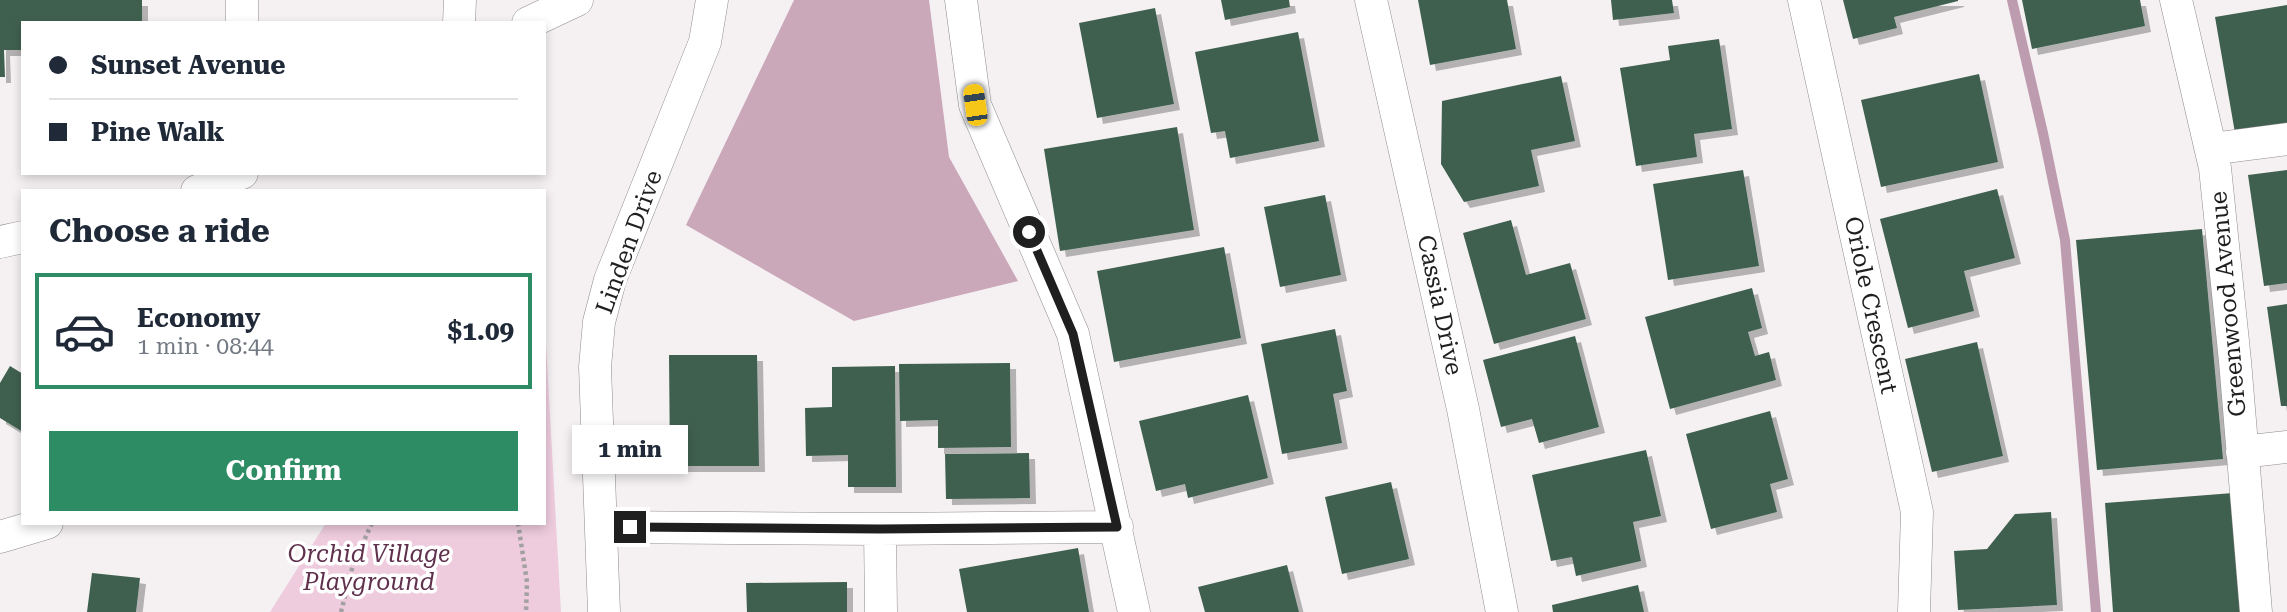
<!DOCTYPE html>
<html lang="en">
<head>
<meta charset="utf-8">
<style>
  body { margin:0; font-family:"Roboto Serif",serif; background:#f2f2f3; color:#1f2937; height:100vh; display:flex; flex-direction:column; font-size:26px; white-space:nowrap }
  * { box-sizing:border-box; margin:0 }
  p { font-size:23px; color:#747a83 }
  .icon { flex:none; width:38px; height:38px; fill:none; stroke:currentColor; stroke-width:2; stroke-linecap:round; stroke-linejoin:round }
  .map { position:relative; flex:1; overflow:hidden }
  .panel { position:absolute; left:21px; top:189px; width:525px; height:336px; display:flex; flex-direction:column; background:#fff; border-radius:0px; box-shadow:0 4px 10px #0003 }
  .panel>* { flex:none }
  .banner { position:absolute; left:21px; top:21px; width:525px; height:154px; border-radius:0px; box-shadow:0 4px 10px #0003; display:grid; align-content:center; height:154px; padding:0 28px; background:#fff }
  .end { position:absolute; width:32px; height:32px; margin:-16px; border:9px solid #201f1f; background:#fff; box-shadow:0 0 0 4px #fff }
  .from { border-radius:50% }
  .bubble { position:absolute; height:49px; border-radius:0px; background:#fff; box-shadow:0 4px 10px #0003; font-size:23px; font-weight:700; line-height:49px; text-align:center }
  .car { position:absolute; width:21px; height:42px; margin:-21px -10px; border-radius:9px; box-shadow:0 0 5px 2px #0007; background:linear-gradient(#f5c518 24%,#345 0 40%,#f5c518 0 76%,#345 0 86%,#f5c518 0) }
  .banner b { display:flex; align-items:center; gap:24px; height:66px; font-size:26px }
  .banner b+b { border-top:2px solid #e0e1e3 }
  .banner i { width:18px; height:18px; background:#1f2937 }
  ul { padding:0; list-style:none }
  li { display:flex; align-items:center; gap:21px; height:116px; margin:0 14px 10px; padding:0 14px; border:4px solid transparent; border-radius:0px }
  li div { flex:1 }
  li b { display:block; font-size:26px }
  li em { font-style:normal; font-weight:700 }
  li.active { border-color:#2d8c64 }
  li>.icon { width:63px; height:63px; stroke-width:1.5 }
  h2 { padding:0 28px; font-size:32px; line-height:84px }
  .action { display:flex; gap:14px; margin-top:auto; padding:14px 28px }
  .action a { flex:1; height:80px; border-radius:0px; background:#2d8c64; color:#fff; font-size:28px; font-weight:700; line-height:80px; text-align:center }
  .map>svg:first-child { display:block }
  .green { fill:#eeccde }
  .forest { fill:#caa7b9 }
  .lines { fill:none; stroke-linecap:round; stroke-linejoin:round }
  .stream { stroke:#be9caf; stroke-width:10 }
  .building { fill:#406150; filter:url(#shadow) }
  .minor-casing { stroke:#908c8e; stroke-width:33 }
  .path { stroke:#a3a0a1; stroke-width:4.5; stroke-dasharray:3.5 3.5; stroke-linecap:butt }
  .minor { stroke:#fff; stroke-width:32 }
  .route { stroke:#201f1f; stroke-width:9 }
  .labels { text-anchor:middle; stroke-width:7; stroke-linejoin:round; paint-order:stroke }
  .street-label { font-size:24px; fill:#201f1f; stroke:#fff }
  .park-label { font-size:24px; font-style:italic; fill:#60314d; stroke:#fff }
</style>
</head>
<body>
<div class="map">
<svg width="2287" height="612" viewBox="0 0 2287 612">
  <defs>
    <filter id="shadow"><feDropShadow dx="6" dy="6" stdDeviation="0" flood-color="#0004"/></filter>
  </defs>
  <rect width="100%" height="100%" fill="#f5f1f3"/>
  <!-- green -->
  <path class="green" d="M544 344H546L561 612H270L326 523H544Z"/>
  <!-- forest -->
  <path class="forest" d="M794 0H929L949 157 1018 281 854 321 686 225Z"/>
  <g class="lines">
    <!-- stream -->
    <path class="stream" d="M2012 0 2043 133 2065 240 2096 612"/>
  </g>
  <!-- building -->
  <path class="building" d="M0 0H142V23H23V50H4L5 77H0Z
    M1221 0H1289L1290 7 1225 20Z
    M1418 0H1507L1516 49 1430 65Z
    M1611 0H1672L1674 13 1613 20Z
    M1843 0H1958V1L1894 17 1897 28 1853 39Z
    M2022 0H2140L2145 26 2032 49Z
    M2287 5V124L2235 133 2215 17Z
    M1155 8 1174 104 1097 118 1079 23Z
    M1298 32 1319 141 1230 158 1225 131 1211 133 1195 52Z
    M1719 39 1732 129 1694 134 1697 157 1636 166 1620 68 1670 60 1668 46Z
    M1979 74 1998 162 1881 187 1861 100Z
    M1561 76 1575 141 1531 150 1539 186 1464 202 1441 164 1442 101Z
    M1177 127 1194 230 1060 251 1044 149Z
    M1743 170 1759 266 1668 280 1653 184Z
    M2287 170V283L2264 286 2248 175Z
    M1997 189 2015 258 1964 271 1974 311 1908 328 1880 219Z
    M1325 195 1341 275 1280 287 1264 207Z
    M1511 220 1526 275 1570 263 1586 319 1494 344 1463 233Z
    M2202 229 2223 459 2097 470 2076 240Z
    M1224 247 1241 338 1114 362 1097 271Z
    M1752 288 1762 328 1748 332 1755 356 1769 352 1776 380 1670 409 1645 317Z
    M2287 304V406H2281L2267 307Z
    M1335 329 1347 391 1333 394 1342 443 1282 454 1261 344Z
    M1575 336 1599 427 1539 443 1532 419 1501 427 1483 360Z
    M1977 342 2003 456 1932 472 1905 359Z
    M669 355H757L759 466H670Z
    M1010 363 1011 447 938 448V420L900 421 899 364Z
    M10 366 23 374V432L0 418V383Z
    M895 366 896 487H848V455L806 456 805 408 832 407V367Z
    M1248 395 1268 478 1188 498 1185 484 1156 491 1139 421Z
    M1770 411 1788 479 1770 484 1777 512 1711 529 1686 434Z
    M1646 450 1661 516 1633 522 1641 561 1576 576 1572 557 1551 561 1532 475Z
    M1029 453 1030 498 946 499 945 454Z
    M1391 482 1409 559 1342 574 1325 497Z
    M2233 493 2242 612H2113L2105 503Z
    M2051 512 2057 605 1958 610 1954 551 1987 549 2015 514Z
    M1078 548 1089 612H967L959 569Z
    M1287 565 1299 612H1205L1198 587Z
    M92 573 140 578 136 612H87Z
    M847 582V612H747L746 583Z
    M1638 585 1644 612H1553L1552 605Z"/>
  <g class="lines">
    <defs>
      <path id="minor" d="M961 0 975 105 1073 334 1134 612
        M1371 0 1463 409 1502 612
        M1804 0 1917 512 1914 612
        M2176 0 2215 168 2235 361 2256 612
        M242 23V0
        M459 23 460 0
        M528 23 577 0
        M2211 149 2287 139
        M197 191 242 173
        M0 242 23 237
        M2242 452 2287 447
        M602 527 880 529 1117 527
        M880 529 881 612
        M0 537 47 523
        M604 612 595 367 599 322 610 280 705 42 712 0"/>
    </defs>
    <!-- minor casing -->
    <use href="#minor" class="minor-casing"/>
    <!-- path -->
    <path class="path" d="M518 523 527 582 526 612
      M341 612 353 565 372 523"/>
    <!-- minor -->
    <use href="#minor" class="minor"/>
  </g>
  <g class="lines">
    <!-- route -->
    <path class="route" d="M630 527 880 529 1117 527 1073 334 1029 232"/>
  </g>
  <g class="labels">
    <!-- street labels -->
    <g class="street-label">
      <text transform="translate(629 242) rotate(-70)" y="8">Linden Drive</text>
      <text transform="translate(2228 304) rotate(-95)" y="8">Greenwood Avenue</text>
      <text transform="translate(1440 305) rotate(78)" y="8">Cassia Drive</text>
      <text transform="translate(1871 305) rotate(78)" y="8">Oriole Crescent</text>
    </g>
    <!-- park labels -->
    <g class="park-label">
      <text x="369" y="562">Orchid Village<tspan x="369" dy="28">Playground</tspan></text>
    </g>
  </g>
</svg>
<i class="end from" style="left:1029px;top:232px"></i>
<i class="end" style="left:630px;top:527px"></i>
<div class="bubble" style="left:572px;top:425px;width:116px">1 min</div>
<i class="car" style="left:975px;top:105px;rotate:352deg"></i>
<div class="banner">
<b><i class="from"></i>Sunset Avenue</b>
<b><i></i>Pine Walk</b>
</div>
<section class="panel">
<h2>Choose a ride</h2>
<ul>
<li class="active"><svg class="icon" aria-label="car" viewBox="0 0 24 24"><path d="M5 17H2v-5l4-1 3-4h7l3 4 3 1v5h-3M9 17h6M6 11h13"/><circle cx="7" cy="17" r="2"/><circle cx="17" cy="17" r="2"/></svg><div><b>Economy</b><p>1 min · 08:44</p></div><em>$1.09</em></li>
</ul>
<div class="action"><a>Confirm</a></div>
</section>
</div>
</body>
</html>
